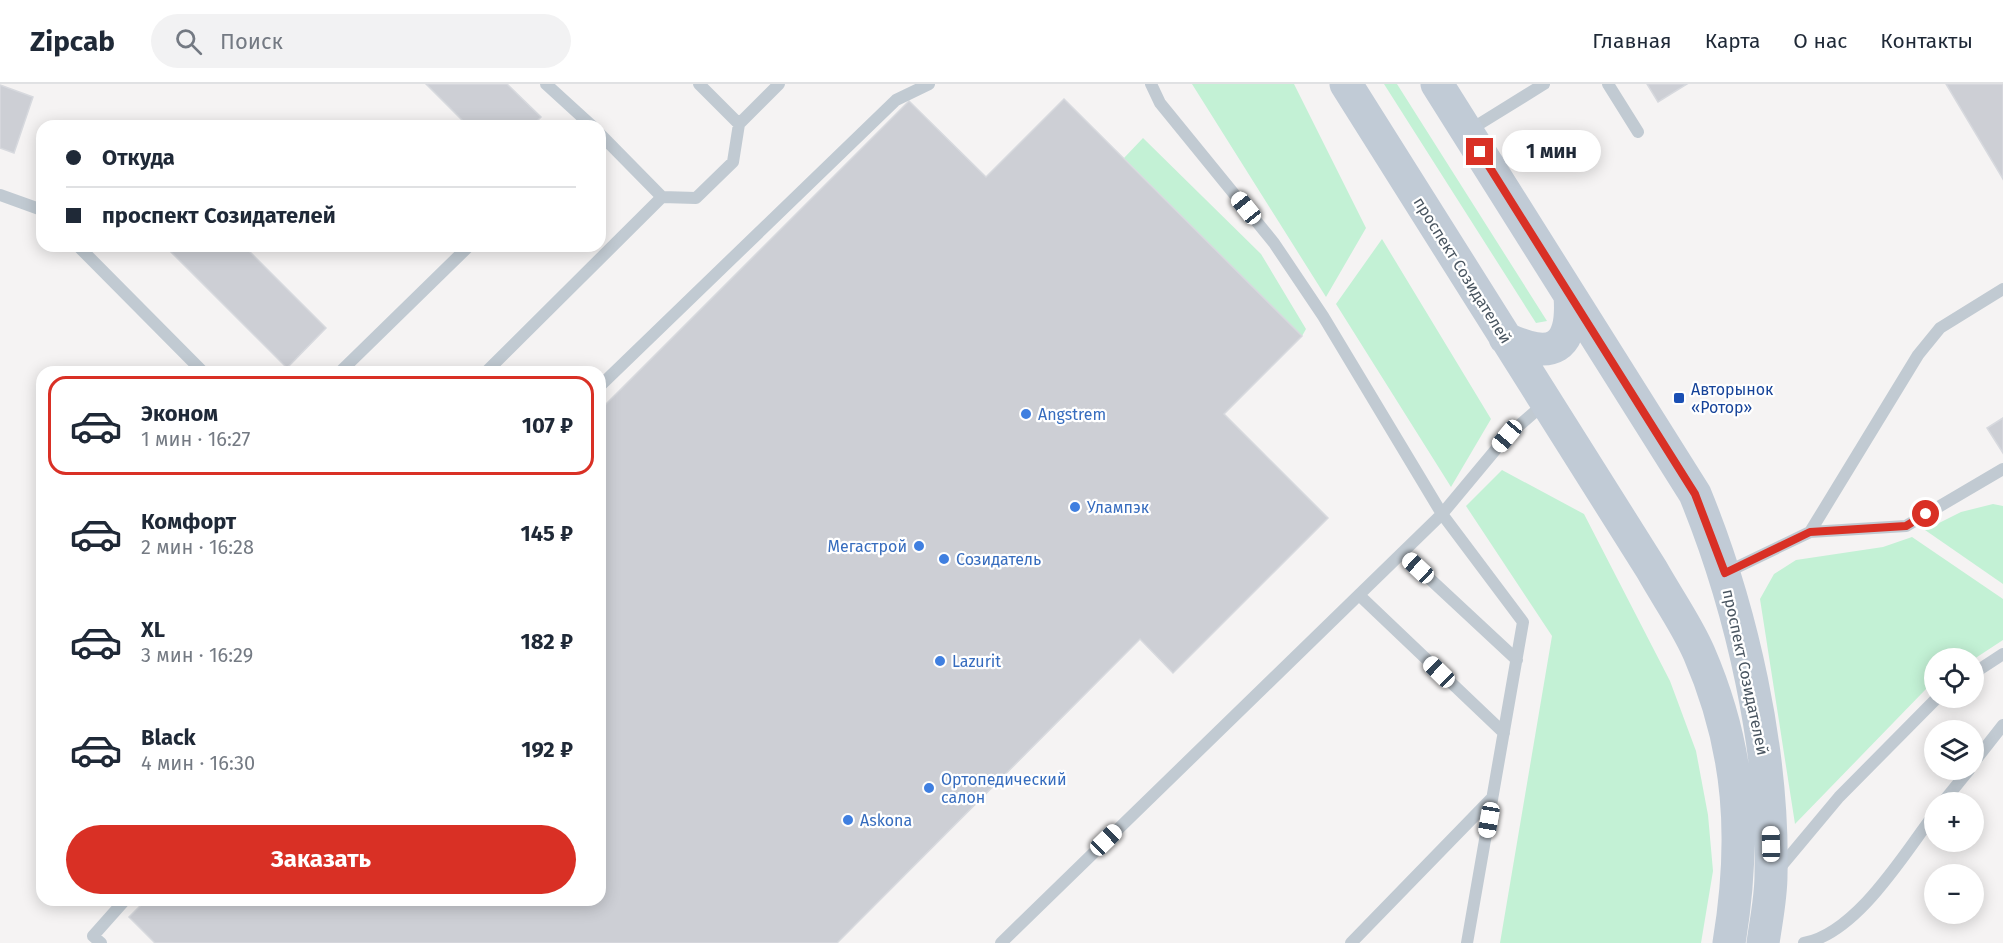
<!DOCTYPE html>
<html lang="ru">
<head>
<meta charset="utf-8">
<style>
  body { margin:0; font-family:"Fira Sans",sans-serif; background:#f2f2f3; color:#1f2937; height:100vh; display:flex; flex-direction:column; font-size:22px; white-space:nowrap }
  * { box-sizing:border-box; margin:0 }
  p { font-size:20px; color:#747a83 }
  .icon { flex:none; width:33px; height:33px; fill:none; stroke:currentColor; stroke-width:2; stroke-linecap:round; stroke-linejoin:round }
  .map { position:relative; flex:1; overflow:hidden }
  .drawer { position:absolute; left:36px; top:282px; width:570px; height:540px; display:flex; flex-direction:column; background:#fff; border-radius:18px; box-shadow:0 3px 15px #0003 }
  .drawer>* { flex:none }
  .banner { position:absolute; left:36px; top:36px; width:570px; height:132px; border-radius:18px; box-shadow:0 3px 15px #0003; display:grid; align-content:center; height:132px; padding:0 30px; background:#fff }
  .buttons { position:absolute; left:1924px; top:564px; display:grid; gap:12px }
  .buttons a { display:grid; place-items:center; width:60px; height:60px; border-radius:50%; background:#fff; box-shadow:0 3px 15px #0003; font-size:30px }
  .end { position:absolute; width:27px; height:27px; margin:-14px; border:8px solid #d93025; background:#fff; box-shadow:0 0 0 3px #fff }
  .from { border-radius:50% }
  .bubble { position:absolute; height:42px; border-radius:21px; background:#fff; box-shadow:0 3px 15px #0003; font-size:20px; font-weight:700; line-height:42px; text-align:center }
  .car { position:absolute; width:18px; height:36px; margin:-18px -9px; border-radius:8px; box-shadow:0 0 4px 2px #0007; background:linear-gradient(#fff 24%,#345 0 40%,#fff 0 76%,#345 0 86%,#fff 0) }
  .banner b { display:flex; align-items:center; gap:21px; height:57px; font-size:22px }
  .banner b+b { border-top:2px solid #e0e1e3 }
  .banner i { width:15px; height:15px; background:#1f2937 }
  ul { padding:10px 0 0; list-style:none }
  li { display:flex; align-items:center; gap:18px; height:99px; margin:0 12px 9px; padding:0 18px; border:3px solid transparent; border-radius:18px }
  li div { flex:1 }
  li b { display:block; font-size:22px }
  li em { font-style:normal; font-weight:700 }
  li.selected { border-color:#d93025 }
  li>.icon { width:54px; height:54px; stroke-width:1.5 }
  .primary-button { display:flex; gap:12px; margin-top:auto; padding:12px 30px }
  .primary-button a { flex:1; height:69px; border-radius:36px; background:#d93025; color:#fff; font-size:24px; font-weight:700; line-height:69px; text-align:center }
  header { display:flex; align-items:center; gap:36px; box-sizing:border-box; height:84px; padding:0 30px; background:#fff; border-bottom:2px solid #e0e1e3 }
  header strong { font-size:28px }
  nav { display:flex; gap:33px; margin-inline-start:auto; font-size:21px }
  .search { width:420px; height:54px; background:#f2f2f3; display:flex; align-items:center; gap:15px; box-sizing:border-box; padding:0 21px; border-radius:33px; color:#747a83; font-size:22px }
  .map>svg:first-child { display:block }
  .green { fill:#c3f1d5 }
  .building { fill:#cdcfd5; stroke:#d7d9de; stroke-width:1.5 }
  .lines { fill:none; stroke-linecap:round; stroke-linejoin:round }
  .service { stroke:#c1cad2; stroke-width:12 }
  .secondary { stroke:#c1cbd6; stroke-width:33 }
  .route { stroke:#d93025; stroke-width:8 }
  .transit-dot { fill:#1a4fb4; stroke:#fff; stroke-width:2 }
  .shop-dot { fill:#3f7fe0; stroke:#fff; stroke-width:2 }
  .labels { text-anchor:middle; stroke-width:4.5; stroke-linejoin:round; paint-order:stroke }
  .street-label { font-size:16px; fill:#4a5661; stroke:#fff }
  .transit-label { font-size:16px; fill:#164399; stroke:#fff; text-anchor:start }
  .shop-label { font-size:16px; fill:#366cbe; stroke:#fff; text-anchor:start }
</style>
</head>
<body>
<header>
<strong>Zipcab</strong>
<div class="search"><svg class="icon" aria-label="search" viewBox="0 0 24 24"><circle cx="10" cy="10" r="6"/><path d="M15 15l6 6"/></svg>Поиск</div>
<nav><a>Главная</a><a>Карта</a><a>О нас</a><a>Контакты</a></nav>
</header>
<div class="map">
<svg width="2003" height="859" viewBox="0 0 2003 859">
  <rect width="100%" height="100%" fill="#f5f3f3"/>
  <!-- green -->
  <path class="green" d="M1192 0H1294L1366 144 1326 213Z
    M1384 0H1397L1547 237 1536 239Z
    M1143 54 1261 170 1306 245 1302 252 1124 74Z
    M1382 155 1491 335 1451 403 1336 220Z
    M1502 386 1584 430 1670 597 1696 667 1708 731 1713 787 1701 859H1500L1552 552 1466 422Z
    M1993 420 2003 422V500L1925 446 1961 428Z
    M1912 453 2003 515V556L1974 575 1935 574V600L1926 605 1795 740 1760 515 1774 490 1796 476 1883 463Z"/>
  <!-- building -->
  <path class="building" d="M426 0H507L541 33 532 42H468Z
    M1647 0H1687L1658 18Z
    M1946 0H2003V95Z
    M0 1 33 13 14 69 0 64Z
    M1064 15 1302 252 1224 330 1328 434 1173 589 1140 555 837 859H155L129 833 146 816H600V326L909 17 986 93Z
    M165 162H244L326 244 287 284Z
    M2003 334V369L1987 344Z"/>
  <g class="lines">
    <!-- service -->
    <path class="service" d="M546 0 592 42
      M699 0 739 40 779 0
      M1151 0 1160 19 1274 159 1323 232 1442 430 1523 538 1467 859
      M1608 0 1638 48
      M1468 47 1544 0
      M0 111 42 126
      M662 113 696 114 733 78 739 40
      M78 162 203 288
      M340 288 469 162
      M486 288 662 113 600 50
      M600 302 896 16 929 0
      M1810 448 1918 271 1940 244 2003 205
      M1402 469 1517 576
      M1725 489 1810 448 1906 442 2003 385
      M1359 511 1504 649
      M1974 589 2003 570
      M1974 678 2003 641
      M1943 718 1969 686
      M1778 786 1839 713 1937 614
      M101 859 93 852 125 816
      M1001 859 1442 430 1507 352 1545 319
      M1351 859 1492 714
      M1804 859C1857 849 1904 770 1935 729"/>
    <!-- secondary -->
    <path class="secondary" d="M1346 0 1652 486C1667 513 1687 541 1699 569 1741 666 1746 756 1729 859
      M1437 0 1695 410C1742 525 1774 667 1771 791 1771 814 1766 837 1763 859
      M1505 254C1552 277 1574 265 1570 212"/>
  </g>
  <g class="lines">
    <!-- route -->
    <path class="route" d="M1480 68 1695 410 1725 489 1810 448 1906 442 1926 430"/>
  </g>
  <!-- markers -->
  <rect class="transit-dot" x="1673" y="308" width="12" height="12" rx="3"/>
  <g class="shop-dot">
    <circle cx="1026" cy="330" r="6"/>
    <circle cx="1075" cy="423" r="6"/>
    <circle cx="919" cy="462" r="6"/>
    <circle cx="944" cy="475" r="6"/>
    <circle cx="940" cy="577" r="6"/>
    <circle cx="929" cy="704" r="6"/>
    <circle cx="848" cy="736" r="6"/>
  </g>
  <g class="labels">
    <!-- street labels -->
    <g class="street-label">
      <text transform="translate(1463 186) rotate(58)" y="6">проспект Созидателей</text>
      <text transform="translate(1746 588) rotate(78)" y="6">проспект Созидателей</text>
    </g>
    <!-- transit labels -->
    <g class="transit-label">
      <text x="1691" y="311">Авторынок<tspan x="1691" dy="18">«Ротор»</tspan></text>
    </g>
    <!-- shop labels -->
    <g class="shop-label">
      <text x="1038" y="336">Angstrem</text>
      <text x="1087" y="429">Улампэк</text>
      <text x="907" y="468" text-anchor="end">Мегастрой</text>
      <text x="956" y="481">Созидатель</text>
      <text x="952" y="583">Lazurit</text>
      <text x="941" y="701">Ортопедический<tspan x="941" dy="18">салон</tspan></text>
      <text x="860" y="742">Askona</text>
    </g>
  </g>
</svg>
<div class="buttons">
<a><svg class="icon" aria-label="locate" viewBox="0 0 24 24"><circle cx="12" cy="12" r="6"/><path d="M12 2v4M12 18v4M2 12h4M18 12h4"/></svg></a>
<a><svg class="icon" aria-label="layers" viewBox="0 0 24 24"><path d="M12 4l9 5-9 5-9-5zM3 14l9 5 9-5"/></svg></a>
<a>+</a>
<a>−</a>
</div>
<i class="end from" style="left:1926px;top:430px"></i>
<i class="end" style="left:1480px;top:68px"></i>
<div class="bubble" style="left:1502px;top:46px;width:99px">1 мин</div>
<i class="car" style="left:1246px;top:124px;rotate:321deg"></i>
<i class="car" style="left:1507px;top:352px;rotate:220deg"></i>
<i class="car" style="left:1418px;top:484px;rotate:313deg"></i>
<i class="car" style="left:1439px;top:588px;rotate:314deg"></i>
<i class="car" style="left:1489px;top:736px;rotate:190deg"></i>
<i class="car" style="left:1106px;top:756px;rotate:46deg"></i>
<i class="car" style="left:1771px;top:760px;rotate:359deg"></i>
<div class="banner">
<b><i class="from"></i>Откуда</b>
<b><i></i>проспект Созидателей</b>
</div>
<section class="drawer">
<ul>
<li class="selected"><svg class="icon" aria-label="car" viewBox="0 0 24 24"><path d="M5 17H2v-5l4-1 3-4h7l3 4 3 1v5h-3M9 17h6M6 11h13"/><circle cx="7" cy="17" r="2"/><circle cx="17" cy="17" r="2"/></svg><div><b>Эконом</b><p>1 мин · 16:27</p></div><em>107 ₽</em></li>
<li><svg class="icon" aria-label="car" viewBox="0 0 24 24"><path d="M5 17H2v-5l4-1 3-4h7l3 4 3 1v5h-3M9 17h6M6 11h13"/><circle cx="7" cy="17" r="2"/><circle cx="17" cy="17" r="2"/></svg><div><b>Комфорт</b><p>2 мин · 16:28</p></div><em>145 ₽</em></li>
<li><svg class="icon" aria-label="car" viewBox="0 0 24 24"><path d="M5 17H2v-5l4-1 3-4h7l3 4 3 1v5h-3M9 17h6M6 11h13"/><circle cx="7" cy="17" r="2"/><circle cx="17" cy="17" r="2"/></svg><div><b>XL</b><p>3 мин · 16:29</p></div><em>182 ₽</em></li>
<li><svg class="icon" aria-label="car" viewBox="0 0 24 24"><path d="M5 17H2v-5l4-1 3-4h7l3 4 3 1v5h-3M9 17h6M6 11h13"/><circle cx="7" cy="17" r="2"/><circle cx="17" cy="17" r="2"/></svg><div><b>Black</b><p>4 мин · 16:30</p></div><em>192 ₽</em></li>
</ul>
<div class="primary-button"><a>Заказать</a></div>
</section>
</div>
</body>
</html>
